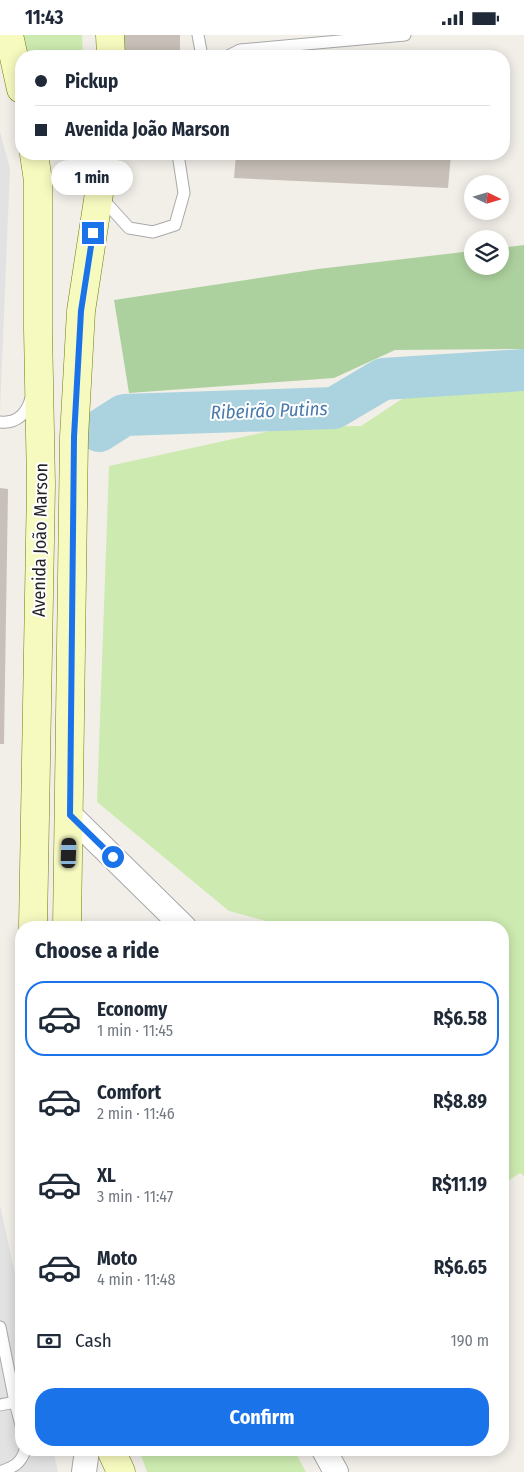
<!DOCTYPE html>
<html lang="en">
<head>
<meta charset="utf-8">
<style>
  body { margin:0; font-family:"Fira Sans Condensed",sans-serif; background:#f6f6f7; color:#1f2937; height:100vh; display:flex; flex-direction:column; font-size:19px; white-space:nowrap }
  * { box-sizing:border-box; margin:0 }
  p { font-size:16px; color:#747a83 }
  .icon { flex:none; width:28px; height:28px; fill:none; stroke:currentColor; stroke-width:2; stroke-linecap:round; stroke-linejoin:round }
  .map { position:relative; flex:1; overflow:hidden }
  .details { position:absolute; left:15px; top:886px; width:494px; height:535px; display:flex; flex-direction:column; background:#fff; border-radius:20px; box-shadow:0 2px 12px #0003 }
  .details>* { flex:none }
  .hud { position:absolute; left:15px; top:15px; width:495px; height:110px; border-radius:20px; box-shadow:0 2px 12px #0003; display:grid; align-content:center; height:110px; padding:0 20px; background:#fff }
  .needle { width:32px; rotate:95deg }
  .fabs { position:absolute; left:464px; top:140px; display:grid; gap:10px }
  .fabs a { display:grid; place-items:center; width:45px; height:45px; border-radius:50%; background:#fff; box-shadow:0 2px 12px #0003; font-size:25px }
  .end { position:absolute; width:22px; height:22px; margin:-11px; border:6px solid #1a73e8; background:#fff; box-shadow:0 0 0 2px #fff }
  .from { border-radius:50% }
  .bubble { position:absolute; height:35px; border-radius:18px; background:#fff; box-shadow:0 2px 12px #0003; font-size:16px; font-weight:700; line-height:35px; text-align:center }
  .car { position:absolute; width:15px; height:30px; margin:-15px -8px; border-radius:6px; box-shadow:0 0 4px 1px #0007; background:linear-gradient(#222 24%,#8ab4d8 0 40%,#222 0 76%,#8ab4d8 0 86%,#222 0) }
  .hud b { display:flex; align-items:center; gap:18px; height:48px; font-size:19px }
  .hud b+b { border-top:1px solid #e0e1e3 }
  .hud i { width:12px; height:12px; background:#1f2937 }
  ul { padding:0; list-style:none }
  li { display:flex; align-items:center; gap:15px; height:75px; margin:0 10px 8px; padding:0 10px; border:2px solid transparent; border-radius:20px }
  li div { flex:1 }
  li b { display:block; font-size:19px }
  li em { font-style:normal; font-weight:700 }
  li.on { border-color:#1a73e8 }
  li>.icon { width:45px; height:45px; stroke-width:1.5 }
  h2 { padding:0 20px; font-size:22px; line-height:60px }
  .pay { display:flex; align-items:center; gap:12px; height:55px; padding:0 20px; font-size:19px }
  .pay p { margin-inline-start:auto }
  .button { display:flex; gap:10px; margin-top:auto; padding:10px 20px }
  .button a { flex:1; height:58px; border-radius:20px; background:#1a73e8; color:#fff; font-size:20px; font-weight:700; line-height:58px; text-align:center }
  .status { display:flex; justify-content:space-between; align-items:center; height:35px; padding:0 25px; background:#fff; direction:ltr }
  .status svg { height:14px; fill:currentColor }
  .map>svg:first-child { display:block }
  .grass { fill:#cdebb0 }
  .forest { fill:#add19e }
  .parking { fill:#e2e2e2 }
  .lines { fill:none; stroke-linecap:round; stroke-linejoin:round }
  .river { stroke:#aad3df; stroke-width:42 }
  .building { fill:#c7bfb8 }
  .service-casing { stroke:#a9a9a9; stroke-width:13 }
  .minor-casing { stroke:#a9a9a9; stroke-width:26 }
  .secondary-casing { stroke:#707d05; stroke-width:29 }
  .service { stroke:#fff; stroke-width:11 }
  .minor { stroke:#fff; stroke-width:24 }
  .secondary { stroke:#f7fabf; stroke-width:28 }
  .route { stroke:#1a73e8; stroke-width:6 }
  .labels { text-anchor:middle; stroke-width:4; stroke-linejoin:round; paint-order:stroke }
  .street-label { font-size:18px; fill:#222; stroke:#fff }
  .water-label { font-size:19px; font-style:italic; fill:#4a7aab; stroke:#fff }
</style>
</head>
<body>
<div class="status"><b>11:43</b><svg viewBox="0 0 49 12"><path d="M0 12V9h3v3zM5 12V6h3v6zM10 12V3h3v9zM15 12V0h3v12zM26 1h20v11H26zM47 4h2v5h-2z"/></svg></div>
<div class="map">
<svg width="524" height="1437" viewBox="0 0 524 1437">
  <rect width="100%" height="100%" fill="#f2efe9"/>
  <!-- grass -->
  <path class="grass" d="M20 0H82L83 21H29Z
    M524 350V1141L520 1138 503 1149 502 892H288L229 876 97 767 109 431 288 392 361 391 414 356Z
    M139 1415H294L306 1437H147Z"/>
  <!-- forest -->
  <path class="forest" d="M524 210V314L395 315 334 343 129 358 114 265 318 234 472 216V231H500V213Z"/>
  <!-- parking -->
  <path class="parking" d="M0 97 10 133 0 376Z
    M0 1170 21 1267V1415H53L58 1437H0Z"/>
  <g class="lines">
    <!-- river -->
    <path class="river" d="M99 396 124 380 334 373 383 344 524 335"/>
  </g>
  <!-- building -->
  <path class="building" d="M116 0H180V21H116Z
    M236 119H451L448 153 234 143Z
    M0 453 8 454 4 709H0Z"/>
  <g class="lines">
    <defs>
      <path id="service" d="M198 0 202 21
        M228 21 240 15 405 0
        M100 161 129 193 153 197 175 190 184 158 178 119
        M0 387C17 389 27 378 31 363
        M0 1292 15 1367 0 1370
        M15 1367 21 1390
        M0 1437C13 1432 21 1429 25 1415"/>
      <path id="minor" d="M70 780 184 892
        M324 1415 336 1437
        M84 1437 87 1415"/>
      <path id="secondary" d="M9 0 21 54
        M110 0 111 21
        M33 892 41 450 38 294V146L34 119
        M67 892 74 402 81 276 105 119
        M111 1415 121 1437"/>
    </defs>
    <!-- service casing -->
    <use href="#service" class="service-casing"/>
    <!-- minor casing -->
    <use href="#minor" class="minor-casing"/>
    <!-- secondary casing -->
    <use href="#secondary" class="secondary-casing"/>
    <!-- service -->
    <use href="#service" class="service"/>
    <!-- minor -->
    <use href="#minor" class="minor"/>
    <!-- secondary -->
    <use href="#secondary" class="secondary"/>
  </g>
  <g class="lines">
    <!-- route -->
    <path class="route" d="M93 198 81 276 74 402 70 780 113 822"/>
  </g>
  <g class="labels">
    <!-- street labels -->
    <g class="street-label">
      <text transform="translate(40 505) rotate(-89)" y="6">Avenida João Marson</text>
    </g>
    <!-- water labels -->
    <g class="water-label">
      <text transform="translate(269 375) rotate(-2)" y="7">Ribeirão Putins</text>
    </g>
  </g>
</svg>
<div class="fabs">
<a><svg class="needle" viewBox="-14 -14 28 28"><path d="M0-13l5 13h-10z" fill="#e53935"/><path d="M0 13l5-13h-10z" fill="#747a83"/></svg></a>
<a><svg class="icon" aria-label="layers" viewBox="0 0 24 24"><path d="M12 4l9 5-9 5-9-5zM3 14l9 5 9-5"/></svg></a>
</div>
<i class="end from" style="left:113px;top:822px"></i>
<i class="end" style="left:93px;top:198px"></i>
<div class="bubble" style="left:51px;top:125px;width:82px">1 min</div>
<i class="car" style="left:69px;top:818px;rotate:2deg"></i>
<div class="hud">
<b><i class="from"></i>Pickup</b>
<b><i></i>Avenida João Marson</b>
</div>
<section class="details">
<h2>Choose a ride</h2>
<ul>
<li class="on"><svg class="icon" aria-label="car" viewBox="0 0 24 24"><path d="M5 17H2v-5l4-1 3-4h7l3 4 3 1v5h-3M9 17h6M6 11h13"/><circle cx="7" cy="17" r="2"/><circle cx="17" cy="17" r="2"/></svg><div><b>Economy</b><p>1 min · 11:45</p></div><em>R$6.58</em></li>
<li><svg class="icon" aria-label="car" viewBox="0 0 24 24"><path d="M5 17H2v-5l4-1 3-4h7l3 4 3 1v5h-3M9 17h6M6 11h13"/><circle cx="7" cy="17" r="2"/><circle cx="17" cy="17" r="2"/></svg><div><b>Comfort</b><p>2 min · 11:46</p></div><em>R$8.89</em></li>
<li><svg class="icon" aria-label="car" viewBox="0 0 24 24"><path d="M5 17H2v-5l4-1 3-4h7l3 4 3 1v5h-3M9 17h6M6 11h13"/><circle cx="7" cy="17" r="2"/><circle cx="17" cy="17" r="2"/></svg><div><b>XL</b><p>3 min · 11:47</p></div><em>R$11.19</em></li>
<li><svg class="icon" aria-label="car" viewBox="0 0 24 24"><path d="M5 17H2v-5l4-1 3-4h7l3 4 3 1v5h-3M9 17h6M6 11h13"/><circle cx="7" cy="17" r="2"/><circle cx="17" cy="17" r="2"/></svg><div><b>Moto</b><p>4 min · 11:48</p></div><em>R$6.65</em></li>
</ul>
<div class="pay"><svg class="icon" aria-label="cash" viewBox="0 0 24 24"><path d="M3 7h18v10H3z"/><circle cx="12" cy="12" r="2"/></svg>Cash<p>190 m</p></div>
<div class="button"><a>Confirm</a></div>
</section>
</div>
</body>
</html>
